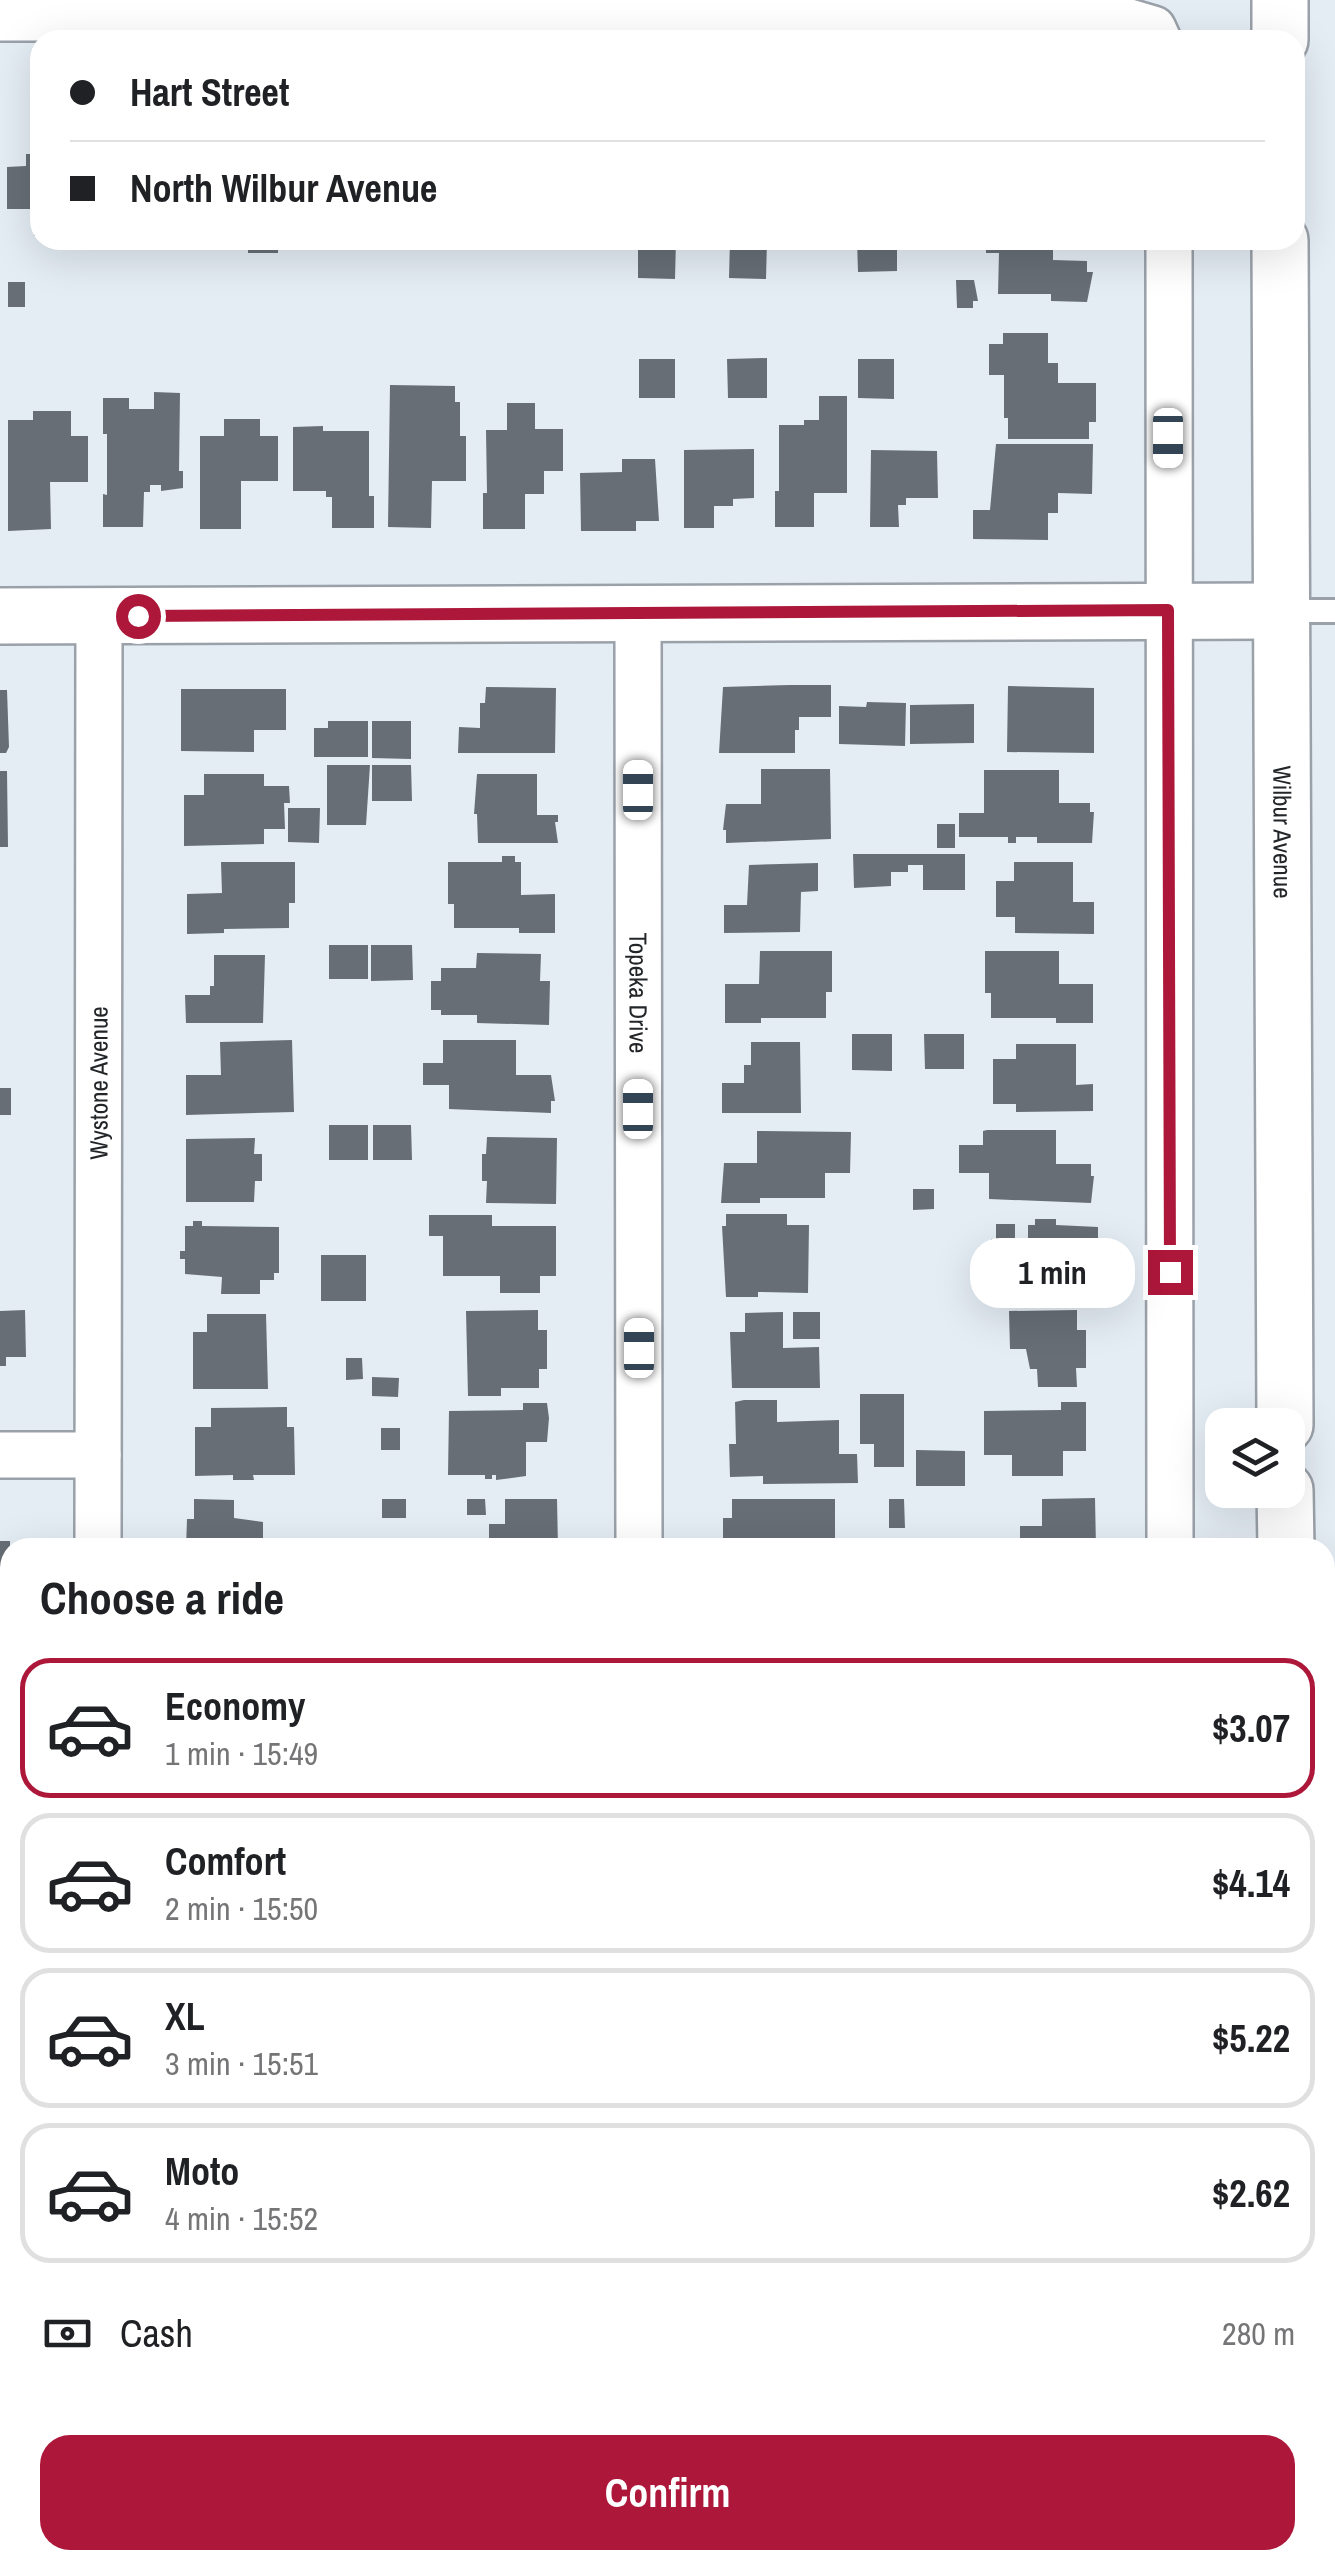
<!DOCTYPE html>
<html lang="en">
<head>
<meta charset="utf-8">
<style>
  body { margin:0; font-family:"Archivo Narrow",sans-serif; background:#f6f6f6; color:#202124; height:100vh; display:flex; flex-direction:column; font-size:38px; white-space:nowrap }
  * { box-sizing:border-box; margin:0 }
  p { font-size:32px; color:#757577 }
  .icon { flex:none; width:55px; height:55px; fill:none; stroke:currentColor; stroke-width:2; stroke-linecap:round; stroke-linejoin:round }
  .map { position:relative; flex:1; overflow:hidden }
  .drawer { position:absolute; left:0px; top:1538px; width:1335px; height:1032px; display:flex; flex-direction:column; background:#fff; border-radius:30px 30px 0 0; box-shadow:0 10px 40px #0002 }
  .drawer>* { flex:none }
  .guide { position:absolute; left:30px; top:30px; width:1275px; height:220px; border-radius:30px; box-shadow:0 10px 40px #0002; display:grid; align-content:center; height:220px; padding:0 40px; background:#fff }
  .fabs { position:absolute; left:1205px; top:1408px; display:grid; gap:20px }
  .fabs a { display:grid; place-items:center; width:100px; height:100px; border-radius:20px; background:#fff; box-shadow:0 10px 40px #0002; font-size:50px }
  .end { position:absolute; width:45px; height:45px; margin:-22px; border:12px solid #ac173a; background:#fff; box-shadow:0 0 0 5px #fff }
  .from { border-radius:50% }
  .bubble { position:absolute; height:70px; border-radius:30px; background:#fff; box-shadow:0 10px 40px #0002; font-size:32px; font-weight:700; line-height:70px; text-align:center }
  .car { position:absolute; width:30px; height:60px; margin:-30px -15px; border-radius:12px; box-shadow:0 0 8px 2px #0007; background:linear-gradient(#fff 24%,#345 0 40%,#fff 0 76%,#345 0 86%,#fff 0) }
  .guide b { display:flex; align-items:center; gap:35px; height:95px; font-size:38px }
  .guide b+b { border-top:2px solid #e0e0e0 }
  .guide i { width:25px; height:25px; background:#202124 }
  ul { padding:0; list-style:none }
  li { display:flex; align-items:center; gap:30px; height:140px; margin:0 20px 15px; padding:0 20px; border:5px solid #e0e0e0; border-radius:30px }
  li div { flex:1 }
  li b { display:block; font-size:38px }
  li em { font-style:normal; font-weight:700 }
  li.active { border-color:#ac173a }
  li>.icon { width:90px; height:90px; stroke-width:1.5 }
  h2 { padding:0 40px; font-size:45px; line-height:120px }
  .pay { display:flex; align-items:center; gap:25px; height:110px; padding:0 40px; font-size:38px }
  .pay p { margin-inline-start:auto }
  .button { display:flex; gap:20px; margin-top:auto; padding:20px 40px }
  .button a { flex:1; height:115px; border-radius:30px; background:#ac173a; color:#fff; font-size:40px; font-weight:700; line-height:115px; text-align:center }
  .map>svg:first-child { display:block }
  .building { fill:#676e76 }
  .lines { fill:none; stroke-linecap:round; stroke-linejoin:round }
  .service-casing { stroke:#9aa1a9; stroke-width:28 }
  .minor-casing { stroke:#9aa1a9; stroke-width:50 }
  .tertiary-casing { stroke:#9aa1a9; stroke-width:60 }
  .secondary-casing { stroke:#9aa1a9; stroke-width:60 }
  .service { stroke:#fff; stroke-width:22 }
  .minor { stroke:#fff; stroke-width:45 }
  .tertiary { stroke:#fff; stroke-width:55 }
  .secondary { stroke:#fff; stroke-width:55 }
  .route { stroke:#ac173a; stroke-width:12 }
  .labels { text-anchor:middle; stroke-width:10; stroke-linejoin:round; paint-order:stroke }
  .street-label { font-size:25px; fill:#232629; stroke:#e4ecf4 }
</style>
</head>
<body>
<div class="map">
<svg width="1335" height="2569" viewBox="0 0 1335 2569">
  <rect width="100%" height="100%" fill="#e4ecf4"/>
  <!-- building -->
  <path class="building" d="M26 154H40V236H34V209H7V167L26 166Z
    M248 240H278V253H248Z
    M638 240H676L675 279 638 278Z
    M730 240 767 241 766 279 729 278Z
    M857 240H897V271L858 272Z
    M986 240 1053 242V260L1087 261V272H1093L1087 302 1051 301V294H998L999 253H986Z
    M956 280H974L978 301H973V308H957Z
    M8 282H25V307H8Z
    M1003 333H1048V363H1058V383H1096V422H1089V439H1008V418H1004V375H989V344H1003Z
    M767 358V398H728L727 359Z
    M639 359H675V398H639Z
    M858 359H894V399L858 398Z
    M390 385 455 386V402H460V436H466V481H432L431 528 388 527Z
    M154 392 180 393 179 471H183V488L161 491V485H150V492H144L143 527H103V494L107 495V434H103V398H129V409H154Z
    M819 396H847V493H814V527H775V491H779V425H804V420H819Z
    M507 403H535V429H563V471H544V494H525V529H483V493H487L486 430H507Z
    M33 411H71V436H88V482H50L51 529 8 531V420H33Z
    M224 419H260V436H278V481H241V529H200V436H224Z
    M323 426V431H369V496H374V528H332V497H326V491H293V427Z
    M996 444H1093L1092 494 1058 493V513H1048V540L973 539V510H990Z
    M754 449V498L733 499V506H714V528H684V450Z
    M871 450 937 451 938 498H906V505H898L899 527H870Z
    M622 459H655L659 521H636V531H581L580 473 622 472Z
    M790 685H831V717H799V730H795V753H719L723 687Z
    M1008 686 1094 688V753L1007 752Z
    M486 687 556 688 555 753H458L459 727 480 728V703H485Z
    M181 689H286V730H254V752L181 751Z
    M0 690H7L9 747 6 753H0Z
    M867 702 906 703 905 746 839 744V706L866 707Z
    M974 704V743L910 744V705Z
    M328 721H368V757H314V728H328Z
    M372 721H411V759L372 758Z
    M327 765H370L366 825H327Z
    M372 765H411L412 801H372Z
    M761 769H830L831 839 726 843V830H723L726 804H761Z
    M984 770H1059V803H1090V812H1094L1092 843H1037V837H1016V843H1008V837H959V813H984Z
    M0 771H7L8 847H0Z
    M204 774H264V786H289L290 803H284L285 829H264V844L184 846V795H204Z
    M477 774H537V815H558V822H555L558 843H478L477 814H474Z
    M288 808H320L319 843 288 842Z
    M937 824H955V848H937Z
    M853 854H965V890H923V865H908V872H891V886L854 888Z
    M502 856H515V862H521V895L555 894V933H519V928H454V904H448V862H502Z
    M221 862H295V903H289V928L224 929V933L187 934V894L222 893Z
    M1014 862H1073V902H1094V934L1015 933V917H996V881H1014Z
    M818 863V891L801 892 800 932 724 933V905H747L749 865Z
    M329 945H368V979H329Z
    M371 945H412L413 980 371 981Z
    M760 951H832V992H826V1018H761V1023H725V984H759Z
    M985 951H1059V984H1093V1023H1056V1018H991V993H985Z
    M477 953 541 954 540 981H550L549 1025 477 1023V1015H441V1010H431V981H441V968H476Z
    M214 955H265L263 1023H186L185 995H210V986H214Z
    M852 1034H892V1071L852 1070Z
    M924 1034H964V1069H925Z
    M292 1040 294 1112 186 1115V1075H221L220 1042Z
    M443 1040H516V1075H551L555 1101H551V1113L449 1109V1085H423V1063H443Z
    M751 1042H800L801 1113H722V1083H744V1065H751Z
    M1016 1044H1076V1085L1093 1084V1111L1016 1112V1104H993V1059H1016Z
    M0 1088H11V1115H0Z
    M329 1125H368V1160H329Z
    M373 1125H411L412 1160H373Z
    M987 1130H1056V1164H1091V1176H1094L1091 1203 989 1199V1173H959V1145H983V1131Z
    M757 1131 851 1132 850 1173H825V1198H760V1203H721L724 1163H757Z
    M487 1137 557 1138 556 1204 486 1203 487 1181H482V1154H486Z
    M255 1138 254 1154H262V1181H255L254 1202H186V1139Z
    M913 1189H934V1209L913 1210Z
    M726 1214H787V1225H809L808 1293 758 1292V1297H726L722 1226H726Z
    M429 1215H492V1226H556V1276H540V1293H500V1276H443V1236H429Z
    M1035 1219H1056V1225L1098 1227V1252L1088 1255V1261H1081V1274H1077V1293H1021V1275L979 1274V1246H991V1239H996V1224H1015V1240H1028V1225H1035Z
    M193 1221H202V1226L279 1227V1273H274V1280H260V1294H221L222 1277 185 1274V1259H180V1251H185V1226H193Z
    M321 1255H366V1301H321Z
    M25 1310 26 1357H6V1366H0V1311Z
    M538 1310V1330H547V1369H539V1388H501V1396H468L466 1311Z
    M1077 1310V1330H1086V1368H1076L1077 1387H1038L1037 1369H1030L1026 1349H1010L1009 1311Z
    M783 1312V1348L819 1347 820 1388H732L730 1332H745V1313Z
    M793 1312H820V1339H793Z
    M207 1314H266L268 1389H193V1332H207Z
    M346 1358H362L363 1379 346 1380Z
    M372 1377 399 1378 398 1397 372 1396Z
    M860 1394H904V1467H874V1444H860Z
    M744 1400H777V1422L839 1420V1454H857L858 1483 763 1484V1476L730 1477 729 1444H736L735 1402Z
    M1061 1402H1086V1451H1063V1476H1012V1455H984V1411L1061 1410Z
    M523 1403H547L549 1418 547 1442H526V1476L496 1480V1475H492V1479H485V1475H448L449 1411 523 1410Z
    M287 1407V1427H294L295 1475H253L254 1480H233V1475L195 1476V1427H211V1408Z
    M381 1428H400V1450H381Z
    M916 1450 965 1451V1486H916Z
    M1095 1498 1096 1548H1020V1526H1042V1499Z
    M194 1499 234 1500V1518L263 1522V1548H186L187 1519H194Z
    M382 1499H406V1518H382Z
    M467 1499H485L486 1515H467Z
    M505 1499H557L558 1548H489V1524H505Z
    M732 1499H835V1548H723V1518H732Z
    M889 1499H904L905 1528H889Z
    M0 1541H10V1637H0Z
    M0 1741H10V1833H0Z
    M0 2026H10V2104H0Z
    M229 2560H308V2569H229Z
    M323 2560H402V2569H323Z
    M429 2560H507V2569H429Z
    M525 2560H598L601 2562V2569H522Z
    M727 2560H805V2569H727Z
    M823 2560H898V2569H823Z
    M926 2560H1004V2569H925Z
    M1020 2560H1099V2568L1020 2569Z"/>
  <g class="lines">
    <defs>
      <path id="service" d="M1280 611H1335"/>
      <g id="minor">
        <path d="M0 18 1112 17 1153 29 1158 40"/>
        <path d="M1169 240 1170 1548"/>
        <path id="s1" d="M638 615 639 1548"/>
        <path d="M0 1455H98"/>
        <path id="s2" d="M98 1548 99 616"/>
        <path d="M1325 1802H1335"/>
        <path d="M0 1922H10"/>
        <path d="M0 2382H10"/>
        <path d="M63 2560V2569"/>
      </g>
      <path id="tertiary" d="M0 616 1280 611"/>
      <g id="secondary">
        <path d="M1280 0V40"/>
        <path id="s3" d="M1280 240 1285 1425"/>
        <path d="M1285 1490 1286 1548"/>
        <path d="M1289 2560 1290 2569"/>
      </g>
    </defs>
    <!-- service casing -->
    <use href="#service" class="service-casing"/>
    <!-- minor casing -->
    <use href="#minor" class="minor-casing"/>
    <!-- tertiary casing -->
    <use href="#tertiary" class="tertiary-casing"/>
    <!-- secondary casing -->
    <use href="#secondary" class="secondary-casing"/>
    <!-- service -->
    <use href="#service" class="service"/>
    <!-- minor -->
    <use href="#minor" class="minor"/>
    <!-- tertiary -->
    <use href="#tertiary" class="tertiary"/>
    <!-- secondary -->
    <use href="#secondary" class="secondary"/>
  </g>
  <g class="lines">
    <!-- route -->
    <path class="route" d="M138 616 1168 610 1170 1272"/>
  </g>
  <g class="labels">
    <!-- street labels -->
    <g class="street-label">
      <text dy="9" stroke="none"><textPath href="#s3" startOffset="592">Wilbur Avenue</textPath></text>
      <text dy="9" stroke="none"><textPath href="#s1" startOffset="378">Topeka Drive</textPath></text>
      <text dy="9" stroke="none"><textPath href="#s2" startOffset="465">Wystone Avenue</textPath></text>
    </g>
  </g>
</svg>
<div class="fabs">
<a><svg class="icon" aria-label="layers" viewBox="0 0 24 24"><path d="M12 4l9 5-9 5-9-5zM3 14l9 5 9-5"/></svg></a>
</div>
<i class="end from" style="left:138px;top:616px"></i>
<i class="end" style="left:1170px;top:1272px"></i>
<div class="bubble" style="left:970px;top:1238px;width:165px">1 min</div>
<i class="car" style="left:1168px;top:438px;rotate:180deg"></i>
<i class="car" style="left:638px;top:790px;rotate:0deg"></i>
<i class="car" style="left:638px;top:1109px;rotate:0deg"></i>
<i class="car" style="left:639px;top:1348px;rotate:0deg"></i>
<div class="guide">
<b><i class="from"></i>Hart Street</b>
<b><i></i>North Wilbur Avenue</b>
</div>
<section class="drawer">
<h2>Choose a ride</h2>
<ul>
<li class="active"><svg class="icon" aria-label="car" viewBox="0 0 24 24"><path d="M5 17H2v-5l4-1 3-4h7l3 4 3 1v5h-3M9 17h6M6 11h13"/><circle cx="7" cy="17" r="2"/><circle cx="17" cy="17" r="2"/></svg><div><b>Economy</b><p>1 min · 15:49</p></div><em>$3.07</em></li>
<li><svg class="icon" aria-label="car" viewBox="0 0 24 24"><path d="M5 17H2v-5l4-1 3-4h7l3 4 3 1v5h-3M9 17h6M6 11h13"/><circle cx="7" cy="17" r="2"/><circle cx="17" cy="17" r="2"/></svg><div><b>Comfort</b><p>2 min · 15:50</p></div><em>$4.14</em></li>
<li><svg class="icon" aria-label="car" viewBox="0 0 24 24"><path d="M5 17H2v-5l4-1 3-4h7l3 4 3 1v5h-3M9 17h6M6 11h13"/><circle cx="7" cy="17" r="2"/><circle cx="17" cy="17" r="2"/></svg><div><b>XL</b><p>3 min · 15:51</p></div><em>$5.22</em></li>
<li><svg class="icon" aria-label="car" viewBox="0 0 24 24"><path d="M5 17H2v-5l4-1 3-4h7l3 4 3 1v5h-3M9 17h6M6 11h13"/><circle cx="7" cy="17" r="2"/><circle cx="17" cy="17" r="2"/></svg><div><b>Moto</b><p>4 min · 15:52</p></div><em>$2.62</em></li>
</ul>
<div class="pay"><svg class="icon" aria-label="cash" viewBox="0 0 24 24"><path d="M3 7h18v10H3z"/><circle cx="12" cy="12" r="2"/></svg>Cash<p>280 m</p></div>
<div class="button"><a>Confirm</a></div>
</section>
</div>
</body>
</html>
